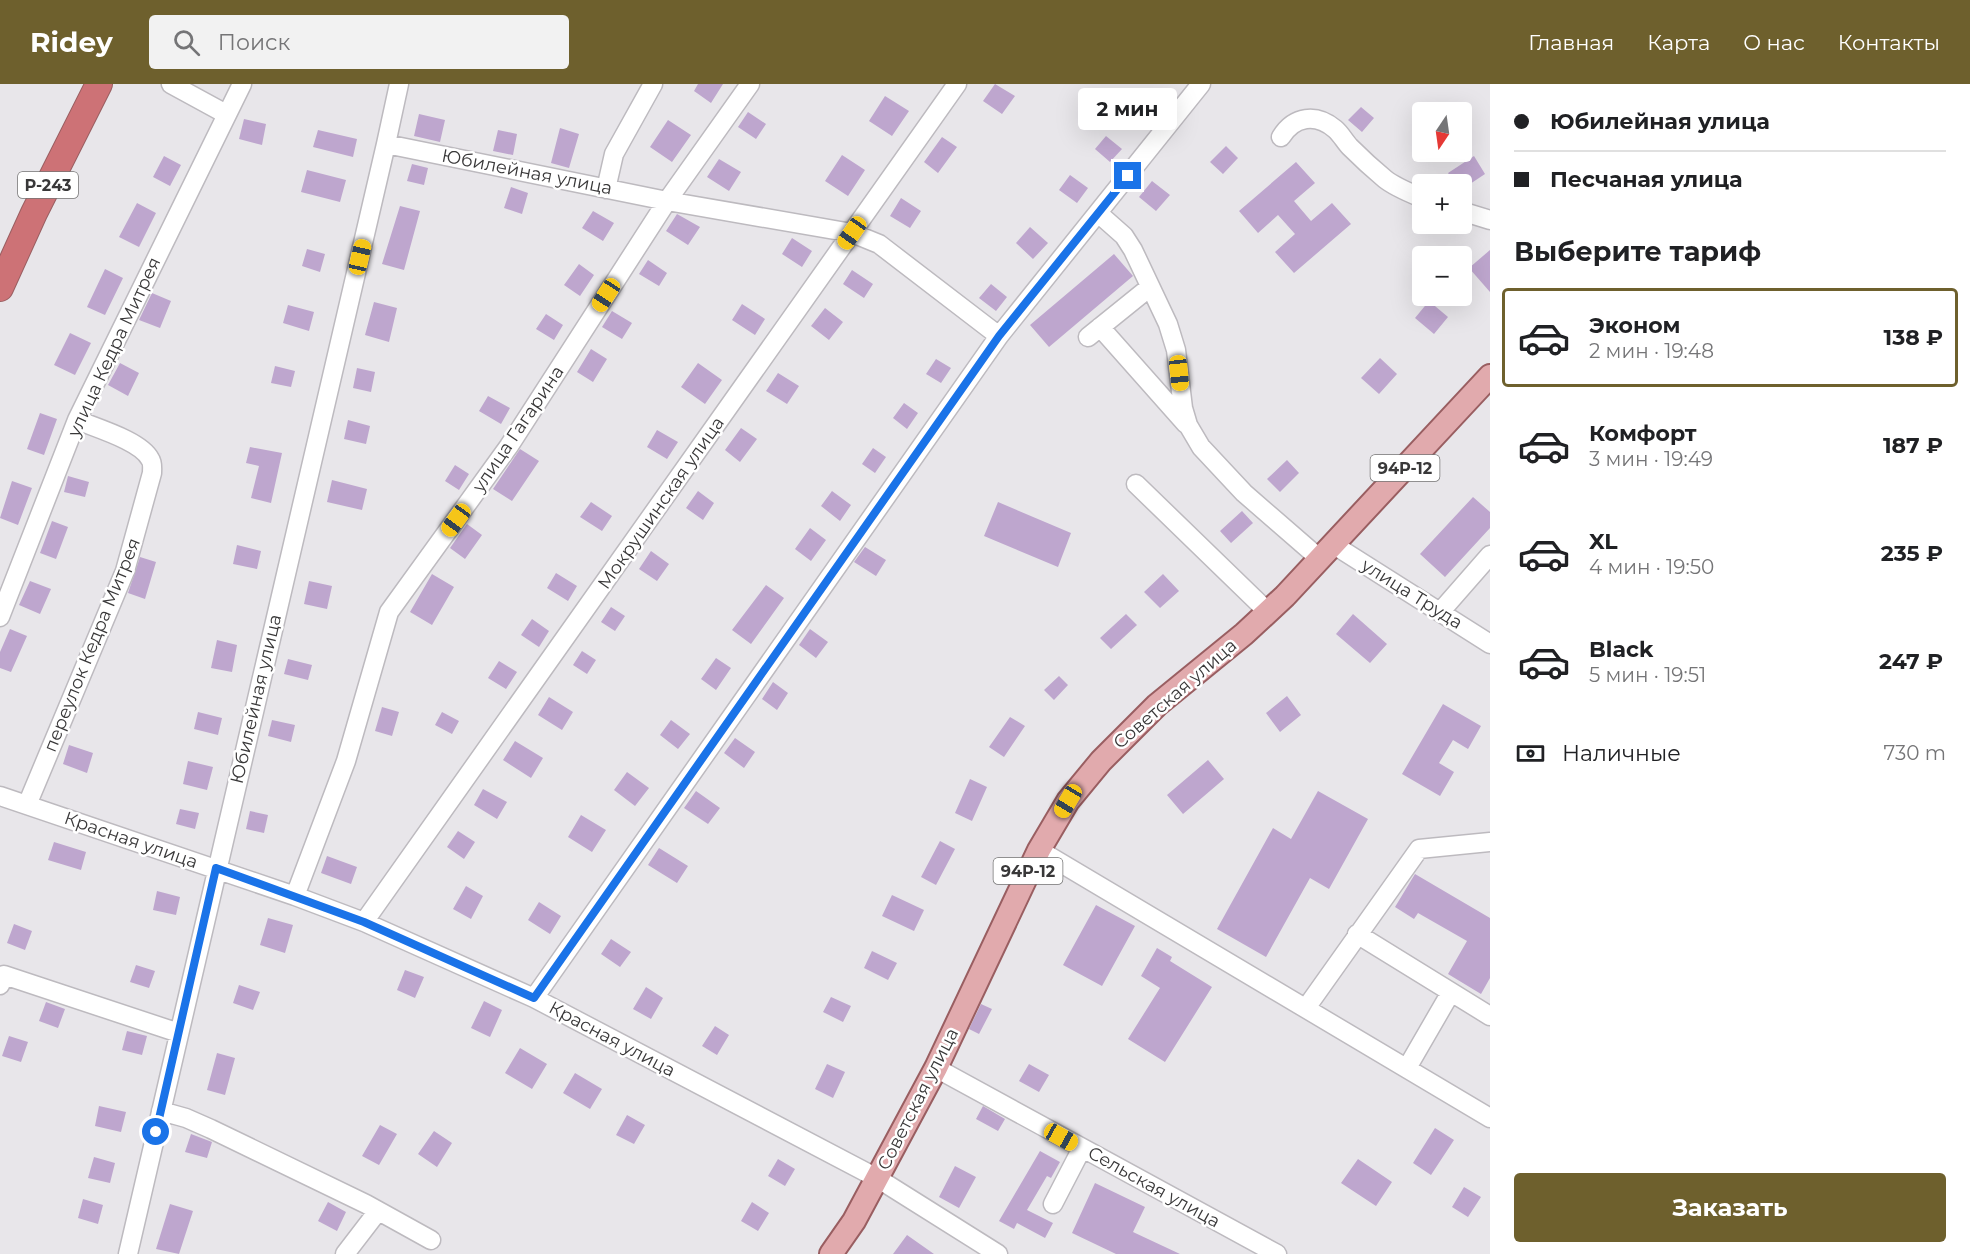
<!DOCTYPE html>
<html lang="ru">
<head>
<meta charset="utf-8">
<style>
  body { margin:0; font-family:Montserrat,sans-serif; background:#f2f2f2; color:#202124; height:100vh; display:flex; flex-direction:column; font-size:22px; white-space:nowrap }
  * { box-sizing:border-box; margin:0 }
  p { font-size:20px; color:#757577 }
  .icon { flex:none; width:33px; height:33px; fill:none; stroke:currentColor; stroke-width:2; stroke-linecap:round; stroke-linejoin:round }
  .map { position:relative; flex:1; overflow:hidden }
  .details { display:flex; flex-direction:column; background:#fff; width:480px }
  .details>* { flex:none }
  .banner { display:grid; align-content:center; height:132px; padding:0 24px; background:#fff }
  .needle { width:39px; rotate:193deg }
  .fabs { position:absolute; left:1412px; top:18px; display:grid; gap:12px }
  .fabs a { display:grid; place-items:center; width:60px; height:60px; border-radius:6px; background:#fff; box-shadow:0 6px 24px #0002; font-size:30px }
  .end { position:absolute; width:27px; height:27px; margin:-14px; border:8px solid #1a73e8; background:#fff; box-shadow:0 0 0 3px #fff }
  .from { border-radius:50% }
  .bubble { position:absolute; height:42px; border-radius:6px; background:#fff; box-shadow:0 6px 24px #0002; font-size:20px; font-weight:700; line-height:42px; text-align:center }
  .car { position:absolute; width:18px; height:36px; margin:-18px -9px; border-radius:8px; box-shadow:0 0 4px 2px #0007; background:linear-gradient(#f5c518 24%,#345 0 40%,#f5c518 0 76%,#345 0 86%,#f5c518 0) }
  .banner b { display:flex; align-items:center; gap:21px; height:57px; font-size:22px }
  .banner b+b { border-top:2px solid #e0e0e0 }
  .banner i { width:15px; height:15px; background:#202124 }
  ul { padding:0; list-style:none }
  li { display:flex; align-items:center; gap:18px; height:99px; margin:0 12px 9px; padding:0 12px; border:3px solid transparent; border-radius:6px }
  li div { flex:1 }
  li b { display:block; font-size:22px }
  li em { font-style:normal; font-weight:700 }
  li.on { border-color:#6e602d }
  li>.icon { width:54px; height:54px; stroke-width:1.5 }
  h2 { padding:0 24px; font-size:27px; line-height:72px }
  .pay { display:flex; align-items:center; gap:15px; height:66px; padding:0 24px; font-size:22px }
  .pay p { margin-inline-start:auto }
  .primary-button { display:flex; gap:12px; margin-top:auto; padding:12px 24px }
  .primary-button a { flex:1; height:69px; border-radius:6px; background:#6e602d; color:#fff; font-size:24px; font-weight:700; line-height:69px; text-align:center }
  header { display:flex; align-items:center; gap:36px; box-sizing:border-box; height:84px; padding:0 30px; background:#6e602d; color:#fff }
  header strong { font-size:28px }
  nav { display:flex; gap:33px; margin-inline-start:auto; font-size:21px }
  .search { width:420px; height:54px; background:#f2f2f2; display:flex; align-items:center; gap:15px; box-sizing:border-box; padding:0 21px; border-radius:6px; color:#757577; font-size:22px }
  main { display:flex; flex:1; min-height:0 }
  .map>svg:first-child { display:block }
  .building { fill:#bea6ce }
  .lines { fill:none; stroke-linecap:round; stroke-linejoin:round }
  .minor-casing { stroke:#bdbabf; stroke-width:21 }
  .major-casing { stroke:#995e61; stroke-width:26 }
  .highway-casing { stroke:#995e61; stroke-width:28 }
  .minor { stroke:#fff; stroke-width:18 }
  .major { stroke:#e1aaad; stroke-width:22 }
  .highway { stroke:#cd7276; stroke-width:26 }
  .route { stroke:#1a73e8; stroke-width:8 }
  .labels { text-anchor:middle; stroke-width:5; stroke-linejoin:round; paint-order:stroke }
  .shield { fill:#fff; stroke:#747474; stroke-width:1.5 }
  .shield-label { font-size:16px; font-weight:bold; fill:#393839 }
  .street-label { font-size:18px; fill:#393839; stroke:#fff }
</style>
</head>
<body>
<header>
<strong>Ridey</strong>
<div class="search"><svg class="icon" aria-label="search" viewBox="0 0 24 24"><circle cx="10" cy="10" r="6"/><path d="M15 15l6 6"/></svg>Поиск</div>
<nav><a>Главная</a><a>Карта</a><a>О нас</a><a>Контакты</a></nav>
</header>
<main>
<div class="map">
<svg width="1490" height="1170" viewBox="0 0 1490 1170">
  <rect width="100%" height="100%" fill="#e8e6ea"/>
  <!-- building -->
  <path class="building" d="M698 0H723L711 19 694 7Z
    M995 0 1015 12 1002 30 983 17Z
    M885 12 909 27 892 52 869 37Z
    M1131 17 1148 30 1137 45 1120 32Z
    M1361 23 1374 34 1362 48 1348 36Z
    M748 28 766 40 756 55 738 43Z
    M419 30 445 36 440 58 414 52Z
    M244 35 266 40 262 61 239 55Z
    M668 36 691 51 672 78 650 63Z
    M560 44 579 50 569 84 551 79Z
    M318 46 357 55 353 73 313 63Z
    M498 46 517 50 513 71 493 67Z
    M1106 52 1122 65 1110 78 1095 65Z
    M942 53 957 63 938 89 924 78Z
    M1226 62 1238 74 1223 90 1210 78Z
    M842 71 865 86 848 112 825 97Z
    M164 72 181 81 170 102 153 93Z
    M1474 72 1485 90 1461 106V100H1456L1448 89Z
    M719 75 741 88 729 107 707 93Z
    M1296 78 1315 99 1294 117 1311 137 1332 119 1351 140 1294 189 1275 168 1295 150 1278 131 1258 149 1239 127Z
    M412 80 428 84 424 101 407 97Z
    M307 86 346 96 340 118 301 108Z
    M1070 91 1088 104 1077 119 1059 106Z
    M1152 97 1170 111 1156 127 1139 113Z
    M511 103 528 109 522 130 504 124Z
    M901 114 921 127 910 144 890 132Z
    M137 119 156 129 139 163 119 153Z
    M400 122 420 127 404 186 382 180Z
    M593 127 614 139 603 157 582 144Z
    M677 130 700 143 688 161 666 147Z
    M1030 143 1048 159 1033 175 1016 159Z
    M792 154 812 167 802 183 782 170Z
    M307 165 325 170 320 188 302 182Z
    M1490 166V208L1469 184Z
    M1114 170 1133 192 1049 263 1030 241Z
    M648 176 667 189 659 202 639 190Z
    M579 180 594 191 580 212 564 201Z
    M105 185 123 194 105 231 87 223Z
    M852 186 873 200 864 214 843 200Z
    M991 200 1007 213 996 227 979 214Z
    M152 209 171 217 160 244 139 236Z
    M1429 217 1448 233 1434 250 1415 234Z
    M374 218 397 224 389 258 365 251Z
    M742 220 765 235 755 251 732 236Z
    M288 221 314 228 309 247 283 239Z
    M825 224 843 238 829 256 811 242Z
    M612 227 632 239 622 255 602 243Z
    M546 230 563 241 554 256 536 245Z
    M70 249 91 259 75 291 54 281Z
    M591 265 607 275 593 298 577 288Z
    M1380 274 1397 290 1379 310 1361 294Z
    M936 275 951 284 941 299 926 290Z
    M120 279 139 289 128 312 108 301Z
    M698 279 722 296 705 320 681 303Z
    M275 282 295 287 291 303 271 299Z
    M357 284 375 288 371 308 353 304Z
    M778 289 799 302 787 320 766 307Z
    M488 312 510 324 501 340 479 327Z
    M904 319 918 329 907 345 893 334Z
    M40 329 57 335 44 371 27 365Z
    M348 336 370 342 366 360 344 355Z
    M741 344 757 355 740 378 725 366Z
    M657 346 678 358 667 375 647 363Z
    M250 363 282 369 271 419 251 414 259 382 246 379Z
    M873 364 886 373 875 389 862 380Z
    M520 365 539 377 512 417 493 405Z
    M1287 376 1299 389 1280 408 1267 395Z
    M455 381 469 390 459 406 445 397Z
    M68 392 89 398 85 413 64 408Z
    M332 396 367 405 362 426 327 418Z
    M12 397 32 404 18 441 0 434Z
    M698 407 714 419 703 436 686 424Z
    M832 407 851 421 840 437 821 422Z
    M1473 413 1490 428V444L1445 493 1420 470Z
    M591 418 612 432 602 447 580 433Z
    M998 418 1071 449 1058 483 984 452Z
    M1242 427 1253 439 1231 459 1220 447Z
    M52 437 68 443 56 475 40 469Z
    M467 440 482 451 465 475 450 464Z
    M810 444 826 456 811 477 795 465Z
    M237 461 261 467 257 485 233 480Z
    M865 463 886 476 876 492 854 478Z
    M651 467 669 480 657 497 639 485Z
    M140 473 156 478 145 515 128 509Z
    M556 489 577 502 568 517 547 504Z
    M432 490 454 503 432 541 410 528Z
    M1163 490 1179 507 1160 524 1144 508Z
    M30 497 51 505 40 530 19 521Z
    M309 497 332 502 327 525 304 520Z
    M766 501 784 514 751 560 732 546Z
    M611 523 625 532 615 547 601 538Z
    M1126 530 1137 541 1111 565 1100 554Z
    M1353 530 1387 560 1370 579 1336 550Z
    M532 535 549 547 539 563 521 551Z
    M10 545 27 552 11 588 0 584V568Z
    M810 545 828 558 816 574 799 561Z
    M217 556 237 561 232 588 211 584Z
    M582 567 596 576 587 590 573 581Z
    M716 574 731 584 716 606 701 595Z
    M288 575 312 581 308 596 284 590Z
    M499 577 517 588 506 605 488 594Z
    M1059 592 1068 601 1054 616 1044 606Z
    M773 598 788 609 777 626 762 615Z
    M1287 612 1301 631 1280 648 1266 629Z
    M549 613 573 628 562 646 538 631Z
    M1443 620 1481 642 1468 665 1453 656 1439 679 1454 688 1440 712 1402 690Z
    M382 623 399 628 392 652 375 647Z
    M198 628 222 634 218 651 194 645Z
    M442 628 459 637 452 650 435 641Z
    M1010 633 1025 642 1004 673 989 663Z
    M272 636 295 641 291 658 268 652Z
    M671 636 690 650 678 665 660 651Z
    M735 654 755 668 744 684 724 669Z
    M515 657 543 674 531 694 503 676Z
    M69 661 93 669 87 689 63 680Z
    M1208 676 1224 695 1183 730 1167 711Z
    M188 677 213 683 207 706 183 700Z
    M627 688 649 704 635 722 614 706Z
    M970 695 987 703 972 737 955 729Z
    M483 705 507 718 497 735 474 721Z
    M696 707 720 724 708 740 684 724Z
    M1318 707 1368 735 1329 805 1310 794 1266 873 1217 845 1273 744 1291 755Z
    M180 725 199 729 195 745 176 740Z
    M250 727 268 731 264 749 246 745Z
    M581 731 606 746 592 768 568 753Z
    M458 747 475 758 464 775 447 763Z
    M940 757 955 765 936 801 921 793Z
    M54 758 86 768 81 786 48 776Z
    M659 764 688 782 677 799 648 781Z
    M327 772 357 783 351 800 321 789Z
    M1415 790 1490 834V894L1481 910 1448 890 1467 857 1418 829 1414 835 1395 823Z
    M466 802 483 812 471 835 453 825Z
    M157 807 180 813 176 831 153 826Z
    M892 811 924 826 914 847 882 832Z
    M539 818 561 832 550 850 528 836Z
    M1096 821 1135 842 1102 902 1063 881Z
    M268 834 293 841 285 869 260 861Z
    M14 840 32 847 25 866 7 859Z
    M611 855 631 868 620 883 601 870Z
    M1157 864 1172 873 1170 877 1212 903 1165 978 1128 955 1160 904 1141 892Z
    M872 867 897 879 888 896 864 884Z
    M136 881 155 887 149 904 130 898Z
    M405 886 424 893 415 914 397 906Z
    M239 901 260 908 253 926 233 919Z
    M646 903 663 914 651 935 633 925Z
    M831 913 851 922 843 938 823 928Z
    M484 917 502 926 490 953 471 944Z
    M46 918 65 925 58 944 39 937Z
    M981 920 992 925 979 950 969 945Z
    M715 942 729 951 717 971 702 962Z
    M127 947 147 952 142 971 122 966Z
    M9 952 28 958 21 978 2 972Z
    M520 964 547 980 532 1005 505 989Z
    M217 969 235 974 225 1011 207 1006Z
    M827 980 845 988 833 1014 815 1005Z
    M1029 980 1049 991 1039 1008 1019 997Z
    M575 989 602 1005 590 1025 563 1009Z
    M99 1022 126 1028 121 1048 95 1042Z
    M983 1022 1005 1035 998 1047 976 1035Z
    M627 1031 645 1041 634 1060 616 1051Z
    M380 1041 397 1050 379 1081 362 1072Z
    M1435 1044 1454 1056 1431 1091 1413 1079Z
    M434 1047 452 1059 437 1083 418 1070Z
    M191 1050 212 1058 207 1074 185 1068Z
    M1040 1067 1060 1078 1051 1094 1047 1092 1027 1126 1053 1139 1045 1154 1017 1139 1014 1145 999 1137Z
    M94 1073 115 1079 110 1099 88 1094Z
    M778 1075 795 1085 785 1102 768 1092Z
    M1358 1075 1392 1098 1376 1122 1341 1099Z
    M955 1082 976 1093 959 1124 939 1113Z
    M1095 1099 1145 1123 1133 1148 1180 1170H1116L1072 1149Z
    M1464 1103 1481 1113 1468 1133 1452 1123Z
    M83 1115 103 1121 98 1140 78 1134Z
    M328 1118 346 1128 337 1147 318 1137Z
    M752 1118 769 1129 758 1147 741 1137Z
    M170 1120 193 1127 179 1170 156 1165Z
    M907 1151 934 1170H893Z"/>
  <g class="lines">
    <defs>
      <path id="minor" d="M171 0 226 30
        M1281 53C1294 32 1316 29 1335 45 1341 50 1345 58 1350 63 1361 74 1373 85 1385 95 1395 103 1410 109 1422 114
        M386 60 667 117 852 149 879 160 999 252
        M606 105 614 70 653 0
        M1461 127 1490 136
        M1098 129 1124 152 1133 166 1168 240 1176 266 1183 324 1188 341 1201 363 1244 409 1320 475
        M1100 243 1186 340
        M1088 253 1150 203
        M1136 400 1268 528
        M1334 461 1490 560
        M1441 527 1490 471
        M0 533 77 336 242 0
        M0 712 295 812 364 838 534 914 877 1094 998 1170
        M27 721 125 487 152 389C152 385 153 379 150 375 141 357 96 344 77 336
        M1039 766 1490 1034
        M295 812 346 677 389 528 509 362 667 117 750 0
        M364 838 957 0
        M1357 850 1490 932
        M0 901 4 891 179 949
        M534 914 999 252 1201 0
        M1306 924 1419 765 1490 758
        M936 984 1277 1170
        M1407 984 1451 908
        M161 1027 186 1034 211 1045 366 1120 431 1156
        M1053 1120 1082 1064
        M128 1170 386 60 399 0
        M345 1170 378 1127"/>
      <path id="major" d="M831 1170 854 1137 936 984 1039 766 1068 717 1101 677 1157 621 1244 550 1285 512 1490 292"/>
      <path id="highway" d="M0 204 34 129 99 0"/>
    </defs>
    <!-- minor casing -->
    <use href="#minor" class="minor-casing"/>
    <!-- major casing -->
    <use href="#major" class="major-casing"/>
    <!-- highway casing -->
    <use href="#highway" class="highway-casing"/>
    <!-- minor -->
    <use href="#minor" class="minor"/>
    <!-- major -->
    <use href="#major" class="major"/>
    <!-- highway -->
    <use href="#highway" class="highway"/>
  </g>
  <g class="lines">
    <!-- route -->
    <path class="route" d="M156 1048 216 784 364 838 534 914 999 252 1128 92"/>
  </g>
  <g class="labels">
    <!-- shield labels -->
    <g class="shield">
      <rect x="18" y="88" width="60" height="26" rx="4.5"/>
      <rect x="1370.5" y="371" width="69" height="26" rx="4.5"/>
      <rect x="993.5" y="774" width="69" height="26" rx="4.5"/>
    </g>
    <g class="shield-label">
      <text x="48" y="107">Р-243</text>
      <text x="1405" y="390">94Р-12</text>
      <text x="1028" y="793">94Р-12</text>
    </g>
    <!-- street labels -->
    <g class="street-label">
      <text transform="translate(527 88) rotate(11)" y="6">Юбилейная улица</text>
      <text transform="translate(114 263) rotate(-65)" y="6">улица Кедра Митрея</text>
      <text transform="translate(518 345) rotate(-56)" y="6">улица Гагарина</text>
      <text transform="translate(661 419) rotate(-55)" y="6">Мокрушинская улица</text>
      <text transform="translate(1412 510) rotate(32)" y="6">улица Труда</text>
      <text transform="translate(92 561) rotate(-68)" y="6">переулок Кедра Митрея</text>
      <text transform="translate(1175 610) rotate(-41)" y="6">Советская улица</text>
      <text transform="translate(256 615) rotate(-77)" y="6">Юбилейная улица</text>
      <text transform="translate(131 756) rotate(19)" y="6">Красная улица</text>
      <text transform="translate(612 955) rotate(28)" y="6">Красная улица</text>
      <text transform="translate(918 1015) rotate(-63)" y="6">Советская улица</text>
      <text transform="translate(1154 1103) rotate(29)" y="6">Сельская улица</text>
    </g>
  </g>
</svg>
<div class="fabs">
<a><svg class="needle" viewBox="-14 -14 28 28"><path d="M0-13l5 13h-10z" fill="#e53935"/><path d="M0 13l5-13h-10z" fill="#757577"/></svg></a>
<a>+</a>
<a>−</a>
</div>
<i class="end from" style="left:156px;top:1048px"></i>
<i class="end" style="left:1128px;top:92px"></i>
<div class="bubble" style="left:1078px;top:4px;width:99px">2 мин</div>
<i class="car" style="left:852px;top:149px;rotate:215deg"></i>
<i class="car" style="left:360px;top:173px;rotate:13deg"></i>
<i class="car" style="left:606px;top:211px;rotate:213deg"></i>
<i class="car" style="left:1179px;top:289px;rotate:174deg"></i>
<i class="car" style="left:456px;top:436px;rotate:216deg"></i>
<i class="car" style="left:1068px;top:717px;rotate:211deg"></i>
<i class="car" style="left:1061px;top:1053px;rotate:119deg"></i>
</div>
<section class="details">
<div class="banner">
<b><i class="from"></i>Юбилейная улица</b>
<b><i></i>Песчаная улица</b>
</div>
<h2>Выберите тариф</h2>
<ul>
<li class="on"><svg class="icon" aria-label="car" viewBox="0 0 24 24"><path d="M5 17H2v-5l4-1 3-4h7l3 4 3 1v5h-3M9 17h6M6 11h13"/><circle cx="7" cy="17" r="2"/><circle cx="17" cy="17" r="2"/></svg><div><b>Эконом</b><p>2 мин · 19:48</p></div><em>138 ₽</em></li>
<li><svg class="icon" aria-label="car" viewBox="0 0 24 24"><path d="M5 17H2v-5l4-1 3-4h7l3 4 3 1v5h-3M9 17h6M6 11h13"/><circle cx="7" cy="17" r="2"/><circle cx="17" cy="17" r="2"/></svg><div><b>Комфорт</b><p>3 мин · 19:49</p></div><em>187 ₽</em></li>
<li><svg class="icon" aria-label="car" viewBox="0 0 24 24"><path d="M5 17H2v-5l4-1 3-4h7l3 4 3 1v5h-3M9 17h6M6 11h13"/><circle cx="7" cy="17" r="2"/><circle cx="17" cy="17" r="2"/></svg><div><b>XL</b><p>4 мин · 19:50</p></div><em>235 ₽</em></li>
<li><svg class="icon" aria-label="car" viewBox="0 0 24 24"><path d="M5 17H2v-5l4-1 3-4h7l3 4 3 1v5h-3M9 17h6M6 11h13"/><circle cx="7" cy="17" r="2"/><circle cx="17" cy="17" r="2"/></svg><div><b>Black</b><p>5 мин · 19:51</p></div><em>247 ₽</em></li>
</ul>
<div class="pay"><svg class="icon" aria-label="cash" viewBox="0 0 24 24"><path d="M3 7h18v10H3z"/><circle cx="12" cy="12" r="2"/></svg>Наличные<p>730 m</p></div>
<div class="primary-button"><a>Заказать</a></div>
</section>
</main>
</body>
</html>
